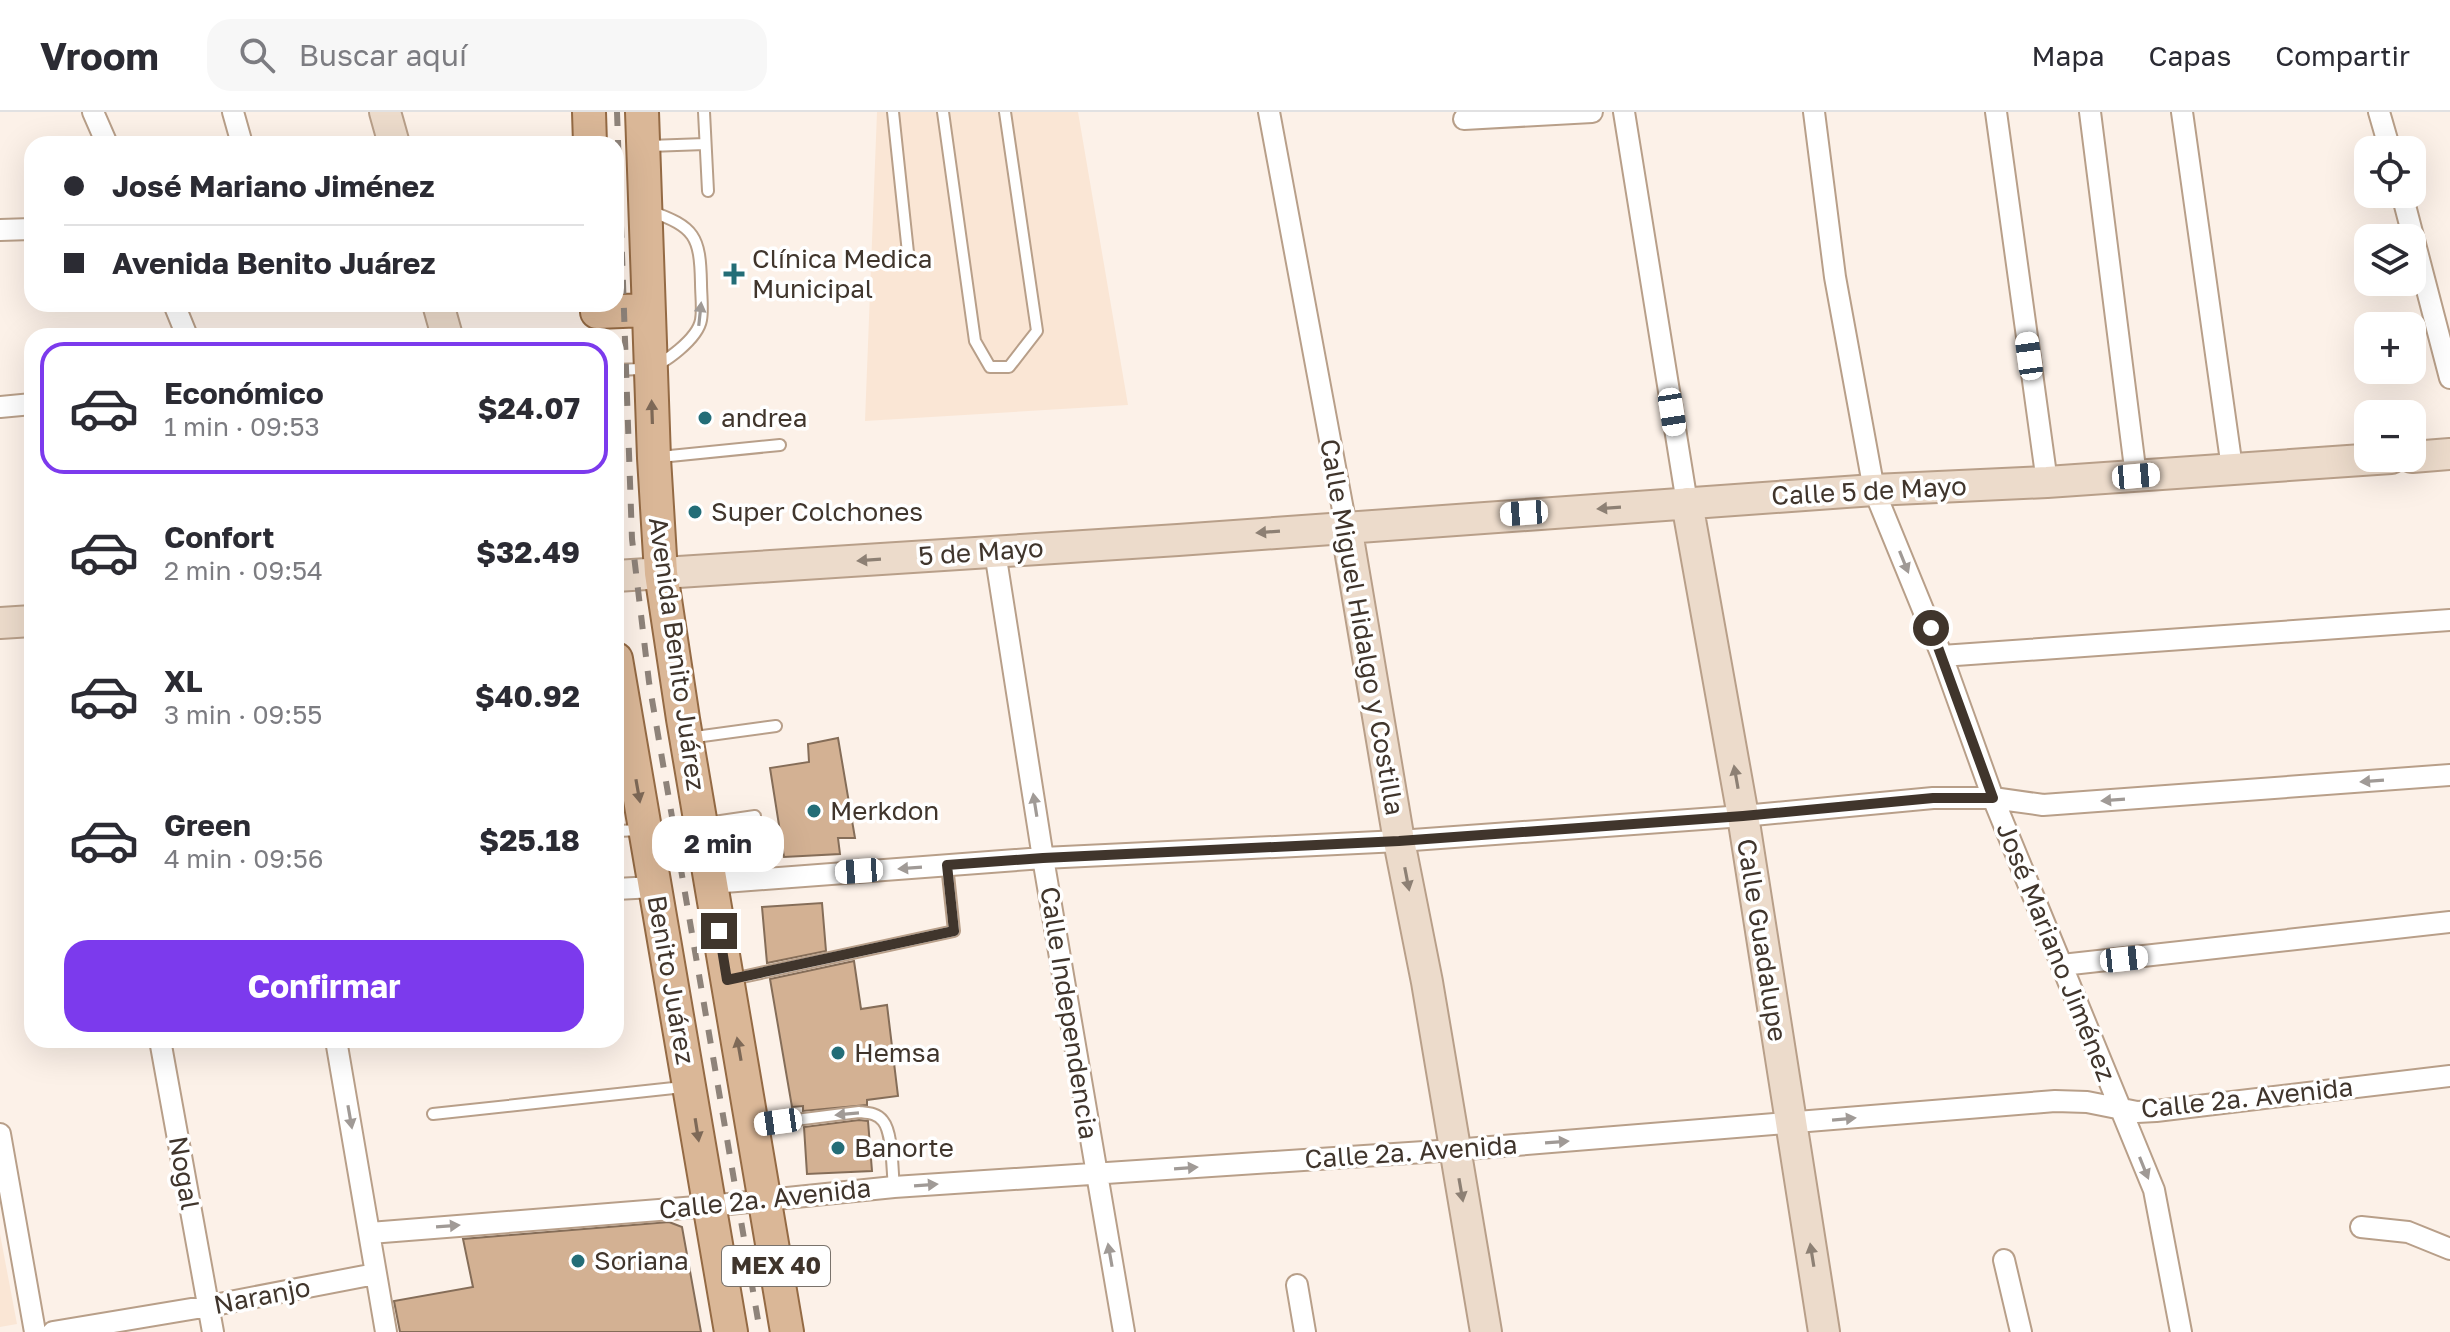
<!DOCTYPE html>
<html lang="es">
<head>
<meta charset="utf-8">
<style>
  body { margin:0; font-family:"Golos Text",sans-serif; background:#f7f7f7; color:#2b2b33; height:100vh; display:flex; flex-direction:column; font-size:30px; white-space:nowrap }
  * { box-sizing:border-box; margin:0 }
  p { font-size:26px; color:#7c7c81 }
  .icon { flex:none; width:44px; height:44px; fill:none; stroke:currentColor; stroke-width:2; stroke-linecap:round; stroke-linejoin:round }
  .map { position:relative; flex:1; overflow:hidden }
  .side { position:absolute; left:24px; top:216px; width:600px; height:720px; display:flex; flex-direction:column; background:#fff; border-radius:24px; box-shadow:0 8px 32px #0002 }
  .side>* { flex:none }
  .guide { position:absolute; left:24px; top:24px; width:600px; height:176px; border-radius:24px; box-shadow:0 8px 32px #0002; display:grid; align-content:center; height:176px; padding:0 40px; background:#fff }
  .fabs { position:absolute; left:2354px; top:24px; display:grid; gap:16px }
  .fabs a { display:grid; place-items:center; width:72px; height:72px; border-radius:16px; background:#fff; box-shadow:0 8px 32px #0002; font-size:40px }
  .end { position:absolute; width:36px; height:36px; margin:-18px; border:10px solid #40352c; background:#fff; box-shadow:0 0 0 4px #fff }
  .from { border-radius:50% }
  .bubble { position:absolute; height:56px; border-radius:24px; background:#fff; box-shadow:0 8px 32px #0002; font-size:26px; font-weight:700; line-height:56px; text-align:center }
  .car { position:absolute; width:24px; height:48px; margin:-24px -12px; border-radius:10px; box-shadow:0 0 6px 2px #0007; background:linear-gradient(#fff 24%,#345 0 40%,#fff 0 76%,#345 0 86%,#fff 0) }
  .guide b { display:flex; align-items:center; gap:28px; height:76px; font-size:30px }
  .guide b+b { border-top:2px solid #e1e1e2 }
  .guide i { width:20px; height:20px; background:#2b2b33 }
  ul { padding:14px 0 0; list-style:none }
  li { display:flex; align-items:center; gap:24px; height:132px; margin:0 16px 12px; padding:0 24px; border:4px solid transparent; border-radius:24px }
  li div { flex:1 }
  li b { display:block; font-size:30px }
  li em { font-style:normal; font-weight:700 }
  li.on { border-color:#7c3aed }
  li>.icon { width:72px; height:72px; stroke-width:1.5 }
  .cta { display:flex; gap:16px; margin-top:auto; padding:16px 40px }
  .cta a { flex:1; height:92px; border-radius:24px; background:#7c3aed; color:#fff; font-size:32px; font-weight:700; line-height:92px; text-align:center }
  header { display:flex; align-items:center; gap:48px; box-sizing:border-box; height:112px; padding:0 40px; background:#fff; border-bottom:2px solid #e1e1e2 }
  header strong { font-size:38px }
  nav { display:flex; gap:44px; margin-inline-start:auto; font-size:28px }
  .search { width:560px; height:72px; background:#f7f7f7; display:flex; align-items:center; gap:20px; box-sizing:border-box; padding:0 28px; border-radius:24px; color:#7c7c81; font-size:30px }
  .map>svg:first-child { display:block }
  .built { fill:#fae6d5 }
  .building { fill:#d3b193; stroke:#856d58; stroke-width:2 }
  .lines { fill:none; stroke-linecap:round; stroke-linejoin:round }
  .lane-casing { stroke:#b89f89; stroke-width:14 }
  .street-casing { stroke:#b89f89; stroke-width:24 }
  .secondary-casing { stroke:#b89f89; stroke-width:34 }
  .primary-casing { stroke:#946a44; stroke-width:36 }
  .lane { stroke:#fff; stroke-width:10 }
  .street { stroke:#fff; stroke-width:20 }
  .secondary { stroke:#ecdbcb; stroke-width:30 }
  .primary { stroke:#dab797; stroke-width:32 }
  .rail { stroke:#8e837a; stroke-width:6; stroke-dasharray:14 14; stroke-linecap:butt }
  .oneway { fill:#a09a96 }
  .oneway2 { fill:#7e6957 }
  .oneway3 { fill:#8d8074 }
  .route { stroke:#40352c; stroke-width:10 }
  .poi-dot { fill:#236d77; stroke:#fff; stroke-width:3 }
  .labels { text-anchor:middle; stroke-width:7; stroke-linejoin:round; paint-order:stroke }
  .shield { fill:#fff; stroke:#79726b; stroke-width:2 }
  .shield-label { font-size:24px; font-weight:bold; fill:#40352c }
  .poi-label { font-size:26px; fill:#40352c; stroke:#fff; text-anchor:start }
  .street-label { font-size:26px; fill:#40352c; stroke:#fff }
</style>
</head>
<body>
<header>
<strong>Vroom</strong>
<div class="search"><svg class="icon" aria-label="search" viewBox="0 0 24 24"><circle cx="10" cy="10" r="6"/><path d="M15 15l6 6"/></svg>Buscar aquí</div>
<nav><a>Mapa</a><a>Capas</a><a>Compartir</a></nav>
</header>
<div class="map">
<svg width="2450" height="1220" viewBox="0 0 2450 1220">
  <rect width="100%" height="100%" fill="#fcf1e8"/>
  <!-- built -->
  <path class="built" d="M877 0H1078L1128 293 865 309Z
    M0 1122 17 1212 0 1215Z"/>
  <!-- building -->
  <path class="building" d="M838 626 855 726H838L840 742 784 745 770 656 809 650 808 632Z
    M822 791 826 839 767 851 762 795Z
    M854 849 861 897 887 893 898 984 867 988V993L803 999V994L792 995 770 867Z
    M859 1008 868 1009 872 1059 807 1062 804 1015Z
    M669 1110 682 1115 701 1220H400L394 1189 473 1175 463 1127Z"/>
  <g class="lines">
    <defs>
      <path id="lane" d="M704 0 708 79
        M893 0 909 150
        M943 0 975 229 990 255H1009L1037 219 1005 0
        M649 34 705 32
        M616 258C626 257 637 258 647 256 664 253 698 226 701 208 703 197 701 183 701 171 700 124 695 115 650 99
        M660 345 780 333
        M688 626 776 614
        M707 711 755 704
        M616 719 642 718
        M733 867 954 819 947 753
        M433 1002 683 975
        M756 1013 859 1000C868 1001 877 1001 883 1009 893 1021 892 1059 894 1075"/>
      <path id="street" d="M93 0 107 32
        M233 0 242 32
        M1269 0 1346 414
        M1624 0 1687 391
        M1814 0 1835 165 1874 378 1942 544 1993 686 2154 1078 2181 1220
        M1996 0 2047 370
        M2090 0 2136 364
        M2182 0 2232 356
        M2379 0 2390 38
        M1464 7 1592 0
        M2402 82 2450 266
        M0 118 32 117
        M174 192 187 224
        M0 295 32 292
        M995 440 1043 746 1124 1220
        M1942 544 2450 508
        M711 771 1043 746 1399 729 1743 704 1933 686H1993L2043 693 2450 663
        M616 777 654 775
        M2062 853 2450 810
        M160 928 213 1220
        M336 928 386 1220
        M0 1022 35 1220
        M2361 1115 2408 1120 2450 1137
        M370 1121 709 1094 894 1075 1454 1038 2055 989 2087 990 2137 1000 2156 999 2450 964
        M2004 1148 2021 1220
        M1297 1173 1305 1220
        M53 1220 209 1194 375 1162"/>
      <path id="secondary" d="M385 0 394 32
        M438 192 447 224
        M2412 345 2450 342
        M1687 391 1743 704 1824 1220
        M1346 414 1399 729 1427 870 1486 1220
        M616 464 1178 428 1874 378 2047 370 2391 346
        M0 511 32 509"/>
      <path id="primary" d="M589 0 590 32
        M642 0 654 346 661 461 683 607 787 1220
        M597 200 647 198
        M616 547 731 1220"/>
    </defs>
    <!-- lane casing -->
    <use href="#lane" class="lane-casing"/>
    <!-- street casing -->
    <use href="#street" class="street-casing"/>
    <!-- secondary casing -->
    <use href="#secondary" class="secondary-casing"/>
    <!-- primary casing -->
    <use href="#primary" class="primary-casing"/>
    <!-- lane -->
    <use href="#lane" class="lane"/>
    <!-- street -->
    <use href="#street" class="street"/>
    <!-- secondary -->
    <use href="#secondary" class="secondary"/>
    <!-- primary -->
    <use href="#primary" class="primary"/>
    <!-- rail -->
    <path class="rail" d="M617 0 632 427 649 570 760 1220"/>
  </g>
  <!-- one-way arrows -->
  <defs><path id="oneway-solid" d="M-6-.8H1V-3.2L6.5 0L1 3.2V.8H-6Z" transform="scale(2)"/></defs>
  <g class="oneway">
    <use href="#oneway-solid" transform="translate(700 202) rotate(-84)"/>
    <use href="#oneway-solid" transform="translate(1904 450) rotate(68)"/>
    <use href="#oneway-solid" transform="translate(2372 669) rotate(176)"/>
    <use href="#oneway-solid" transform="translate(2113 688) rotate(176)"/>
    <use href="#oneway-solid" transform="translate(1035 693) rotate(-99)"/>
    <use href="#oneway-solid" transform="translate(910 756) rotate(176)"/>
    <use href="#oneway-solid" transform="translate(847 1002) rotate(175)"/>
    <use href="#oneway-solid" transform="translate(350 1005) rotate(80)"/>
    <use href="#oneway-solid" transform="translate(1844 1007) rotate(-5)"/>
    <use href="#oneway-solid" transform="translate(1557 1030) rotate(-4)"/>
    <use href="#oneway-solid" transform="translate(1186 1056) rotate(-4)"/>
    <use href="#oneway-solid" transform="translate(2144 1056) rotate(68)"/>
    <use href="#oneway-solid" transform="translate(926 1073) rotate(-4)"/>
    <use href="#oneway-solid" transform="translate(448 1114) rotate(-4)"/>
    <use href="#oneway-solid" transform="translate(1110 1143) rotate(-100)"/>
  </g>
  <g class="oneway2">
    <use href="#oneway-solid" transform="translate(652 300) rotate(-92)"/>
    <use href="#oneway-solid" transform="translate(638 679) rotate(80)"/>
    <use href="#oneway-solid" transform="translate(739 937) rotate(-100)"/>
    <use href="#oneway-solid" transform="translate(697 1018) rotate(81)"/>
  </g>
  <g class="oneway3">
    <use href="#oneway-solid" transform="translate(1609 396) rotate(176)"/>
    <use href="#oneway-solid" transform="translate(1268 420) rotate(176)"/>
    <use href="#oneway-solid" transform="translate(869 448) rotate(176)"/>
    <use href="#oneway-solid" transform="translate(1736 665) rotate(-100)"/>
    <use href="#oneway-solid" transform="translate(1407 767) rotate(79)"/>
    <use href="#oneway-solid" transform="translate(1461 1078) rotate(80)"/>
    <use href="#oneway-solid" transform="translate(1812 1143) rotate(-99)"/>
  </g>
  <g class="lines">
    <!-- route -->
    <path class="route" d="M719 819 727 868 954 819 947 753 1043 746 1399 729 1743 704 1933 686H1993L1931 516"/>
  </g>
  <!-- markers -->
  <g class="poi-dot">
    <path d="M730 150h8v8h8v8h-8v8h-8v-8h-8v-8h8z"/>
    <circle cx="705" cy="306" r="8"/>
    <circle cx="695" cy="400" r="8"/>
    <circle cx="814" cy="699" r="8"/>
    <circle cx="838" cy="941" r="8"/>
    <circle cx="838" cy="1036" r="8"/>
    <circle cx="578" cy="1149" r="8"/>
  </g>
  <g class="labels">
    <!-- shield labels -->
    <rect class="shield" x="722" y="1134" width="108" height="40" rx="6"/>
    <g class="shield-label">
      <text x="776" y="1162">MEX 40</text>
    </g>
    <!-- poi labels -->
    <g class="poi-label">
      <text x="752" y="156">Clínica Medica<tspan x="752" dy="30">Municipal</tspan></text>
      <text x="721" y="315">andrea</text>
      <text x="711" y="409">Super Colchones</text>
      <text x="830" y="708">Merkdon</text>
      <text x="854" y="950">Hemsa</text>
      <text x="854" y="1045">Banorte</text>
      <text x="594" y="1158">Soriana</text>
    </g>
    <!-- street labels -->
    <g class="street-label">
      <text transform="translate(1869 379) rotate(-3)" y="9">Calle 5 de Mayo</text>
      <text transform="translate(981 440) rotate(-4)" y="9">5 de Mayo</text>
      <text transform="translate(1362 515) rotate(80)" y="9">Calle Miguel Hidalgo y Costilla</text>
      <text transform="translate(677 542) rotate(82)" y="9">Avenida Benito Juárez</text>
      <text transform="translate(1762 828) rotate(81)" y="9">Calle Guadalupe</text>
      <text transform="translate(2056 840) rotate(68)" y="9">José Mariano Jiménez</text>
      <text transform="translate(671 868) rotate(80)" y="9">Benito Juárez</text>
      <text transform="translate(1069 901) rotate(81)" y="9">Calle Independencia</text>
      <text transform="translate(2247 986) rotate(-6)" y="9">Calle 2a. Avenida</text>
      <text transform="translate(1411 1040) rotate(-4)" y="9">Calle 2a. Avenida</text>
      <text transform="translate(184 1061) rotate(80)" y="9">Nogal</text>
      <text transform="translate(765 1087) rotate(-6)" y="9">Calle 2a. Avenida</text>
      <text transform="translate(262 1184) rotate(-11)" y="9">Naranjo</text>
    </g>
  </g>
</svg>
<div class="fabs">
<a><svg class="icon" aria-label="locate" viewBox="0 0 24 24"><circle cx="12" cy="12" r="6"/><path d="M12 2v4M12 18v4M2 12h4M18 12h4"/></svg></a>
<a><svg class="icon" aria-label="layers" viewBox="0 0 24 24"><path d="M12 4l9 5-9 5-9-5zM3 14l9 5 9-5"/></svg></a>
<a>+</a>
<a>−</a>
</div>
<i class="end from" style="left:1931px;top:516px"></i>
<i class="end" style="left:719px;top:819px"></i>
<div class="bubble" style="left:652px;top:704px;width:132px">2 min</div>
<i class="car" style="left:2029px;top:244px;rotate:352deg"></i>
<i class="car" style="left:1672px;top:300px;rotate:171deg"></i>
<i class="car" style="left:2136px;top:364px;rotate:85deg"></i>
<i class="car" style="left:1524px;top:401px;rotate:266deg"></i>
<i class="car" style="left:859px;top:759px;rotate:266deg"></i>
<i class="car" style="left:2124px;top:847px;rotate:84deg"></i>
<i class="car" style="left:778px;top:1010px;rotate:262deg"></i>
<div class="guide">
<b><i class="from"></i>José Mariano Jiménez</b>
<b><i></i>Avenida Benito Juárez</b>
</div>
<section class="side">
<ul>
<li class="on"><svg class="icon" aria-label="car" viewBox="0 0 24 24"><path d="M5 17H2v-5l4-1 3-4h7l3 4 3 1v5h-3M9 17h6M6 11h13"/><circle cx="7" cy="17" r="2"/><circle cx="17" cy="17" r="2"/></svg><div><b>Económico</b><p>1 min · 09:53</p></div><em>$24.07</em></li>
<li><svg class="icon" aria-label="car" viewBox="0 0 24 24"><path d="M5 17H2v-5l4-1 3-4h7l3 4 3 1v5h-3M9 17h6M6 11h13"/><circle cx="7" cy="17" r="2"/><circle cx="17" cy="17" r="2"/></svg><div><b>Confort</b><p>2 min · 09:54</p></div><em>$32.49</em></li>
<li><svg class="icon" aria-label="car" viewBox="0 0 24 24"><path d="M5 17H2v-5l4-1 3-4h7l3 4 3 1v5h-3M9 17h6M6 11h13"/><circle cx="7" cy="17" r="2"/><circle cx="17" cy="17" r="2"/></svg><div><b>XL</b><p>3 min · 09:55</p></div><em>$40.92</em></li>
<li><svg class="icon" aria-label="car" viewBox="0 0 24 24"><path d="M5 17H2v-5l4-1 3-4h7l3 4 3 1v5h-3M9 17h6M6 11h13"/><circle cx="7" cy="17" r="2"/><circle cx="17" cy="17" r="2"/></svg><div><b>Green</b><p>4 min · 09:56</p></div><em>$25.18</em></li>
</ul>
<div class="cta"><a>Confirmar</a></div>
</section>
</div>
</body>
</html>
